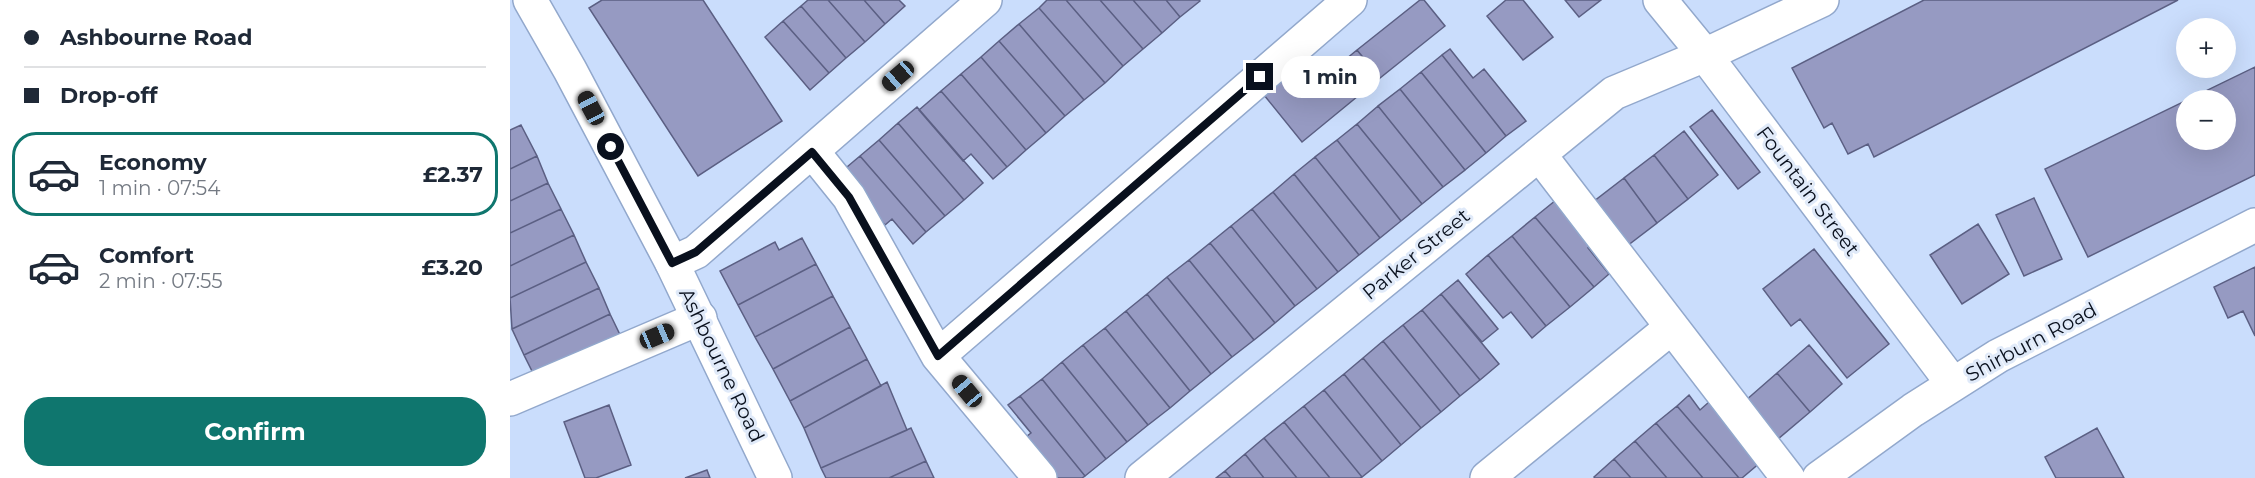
<!DOCTYPE html>
<html lang="en">
<head>
<meta charset="utf-8">
<style>
  body { margin:0; font-family:Montserrat,sans-serif; background:#f2f2f3; color:#1f2937; height:100vh; display:flex; flex-direction:column; font-size:22px; white-space:nowrap }
  * { box-sizing:border-box; margin:0 }
  p { font-size:20px; color:#747a83 }
  .icon { flex:none; width:33px; height:33px; fill:none; stroke:currentColor; stroke-width:2; stroke-linecap:round; stroke-linejoin:round }
  .map { position:relative; flex:1; overflow:hidden }
  .panel { display:flex; flex-direction:column; background:#fff; width:510px }
  .panel>* { flex:none }
  .top-card { display:grid; align-content:center; height:132px; padding:0 24px; background:#fff }
  .tools { position:absolute; left:1666px; top:18px; display:grid; gap:12px }
  .tools a { display:grid; place-items:center; width:60px; height:60px; border-radius:50%; background:#fff; box-shadow:0 6px 24px #0002; font-size:30px }
  .end { position:absolute; width:27px; height:27px; margin:-14px; border:8px solid #09101d; background:#fff; box-shadow:0 0 0 3px #fff }
  .from { border-radius:50% }
  .bubble { position:absolute; height:42px; border-radius:21px; background:#fff; box-shadow:0 6px 24px #0002; font-size:20px; font-weight:700; line-height:42px; text-align:center }
  .car { position:absolute; width:18px; height:36px; margin:-18px -9px; border-radius:8px; box-shadow:0 0 4px 2px #0007; background:linear-gradient(#222 24%,#8ab4d8 0 40%,#222 0 76%,#8ab4d8 0 86%,#222 0) }
  .top-card b { display:flex; align-items:center; gap:21px; height:57px; font-size:22px }
  .top-card b+b { border-top:2px solid #e0e1e3 }
  .top-card i { width:15px; height:15px; background:#1f2937 }
  ul { padding:0; list-style:none }
  li { display:flex; align-items:center; gap:18px; height:84px; margin:0 12px 9px; padding:0 12px; border:3px solid transparent; border-radius:24px }
  li div { flex:1 }
  li b { display:block; font-size:22px }
  li em { font-style:normal; font-weight:700 }
  li.active { border-color:#0f766e }
  li>.icon { width:54px; height:54px; stroke-width:1.5 }
  .action { display:flex; gap:12px; margin-top:auto; padding:12px 24px }
  .action a { flex:1; height:69px; border-radius:24px; background:#0f766e; color:#fff; font-size:24px; font-weight:700; line-height:69px; text-align:center }
  main { display:flex; flex:1; min-height:0 }
  .map>svg:first-child { display:block }
  .building { fill:#969ac2; stroke:#5b5f83; stroke-width:1.5; fill-rule:evenodd }
  .lines { fill:none; stroke-linecap:round; stroke-linejoin:round }
  .minor-casing { stroke:#92a8cc; stroke-width:36 }
  .highway-casing { stroke:#92a8cc; stroke-width:36 }
  .minor { stroke:#fff; stroke-width:33 }
  .highway { stroke:#fff; stroke-width:33 }
  .route { stroke:#09101d; stroke-width:8 }
  .labels { text-anchor:middle; stroke-width:6; stroke-linejoin:round; paint-order:stroke }
  .street-label { font-size:20px; fill:#09101d; stroke:#e0eaf9 }
</style>
</head>
<body>
<main>
<section class="panel">
<div class="top-card">
<b><i class="from"></i>Ashbourne Road</b>
<b><i></i>Drop-off</b>
</div>
<ul>
<li class="active"><svg class="icon" aria-label="car" viewBox="0 0 24 24"><path d="M5 17H2v-5l4-1 3-4h7l3 4 3 1v5h-3M9 17h6M6 11h13"/><circle cx="7" cy="17" r="2"/><circle cx="17" cy="17" r="2"/></svg><div><b>Economy</b><p>1 min · 07:54</p></div><em>£2.37</em></li>
<li><svg class="icon" aria-label="car" viewBox="0 0 24 24"><path d="M5 17H2v-5l4-1 3-4h7l3 4 3 1v5h-3M9 17h6M6 11h13"/><circle cx="7" cy="17" r="2"/><circle cx="17" cy="17" r="2"/></svg><div><b>Comfort</b><p>2 min · 07:55</p></div><em>£3.20</em></li>
</ul>
<div class="action"><a>Confirm</a></div>
</section>
<div class="map">
<svg width="1745" height="478" viewBox="0 0 1745 478">
  <rect width="100%" height="100%" fill="#caddfc"/>
  <!-- building -->
  <path class="building" d="M92 0H193L272 121 188 176 79 8Z
    M298 0H318L355 42 336 58 291 6Z
    M318 0H354L375 24 355 42Z
    M354 0H389L395 6 375 24Z
    M537 0H556L613 66 595 83 529 8Z
    M556 0H590L633 49 613 66Z
    M590 0H623L652 33 633 49Z
    M623 0H656L670 17 652 33Z
    M656 0H689L690 1 670 17Z
    M910 0H914L935 26 870 78 847 50Z
    M996 0H1013L1043 37 1013 60 977 16Z
    M1055 0H1091L1069 17Z
    M1414 0H1668L1364 157 1358 144 1338 154 1322 123 1314 128 1282 68Z
    M291 6 336 58 319 73 273 21Z
    M529 8 595 83 574 100 509 24Z
    M273 21 319 73 300 90 255 37Z
    M509 24 574 100 555 116 489 41Z
    M489 41 555 116 536 133 471 57Z
    M940 49 963 78 974 69 1016 121 996 136 932 55Z
    M847 50 870 78 792 142 750 90 778 68 797 91Z
    M932 55 996 136 976 153 911 72Z
    M471 57 536 133 516 150 451 74Z
    M1745 67V175L1578 257 1535 169ZM1677 100H1716V140H1677Z
    M911 72 976 153 955 170 890 89Z
    M451 74 516 150 497 167 431 91Z
    M890 89 955 170 933 187 868 106Z
    M431 91 497 167 483 179 461 154 453 161 409 110Z
    M868 106 933 187 912 204 847 124Z
    M407 107 473 183 454 200 388 123Z
    M1202 110 1250 172 1228 189 1180 127Z
    M388 123 454 200 435 216 369 140Z
    M847 124 912 204 891 221 827 140Z
    M11 125 27 156 0 169V130Z
    M1174 131 1208 175 1178 199 1144 155Z
    M369 140 435 216 416 232 350 156Z
    M827 140 891 221 870 238 805 157Z
    M1144 155 1178 199 1147 223 1114 178Z
    M27 156 38 183 0 201V169Z
    M350 156 416 232 403 244 382 219 375 225 331 172Z
    M805 157 870 238 849 255 784 174Z
    M784 174 849 255 828 272 763 192Z
    M1114 178 1147 223 1117 246 1083 202Z
    M38 183 51 209 0 233V201Z
    M763 192 828 272 807 289 742 209Z
    M1051 196 1088 241 1078 248 1099 274 1084 287 1025 217Z
    M1524 198 1552 259 1514 276 1486 215Z
    M51 209 64 235 0 266V233Z
    M742 209 807 289 785 306 721 226Z
    M1025 217 1084 287 1060 307 1002 236Z
    M1468 224 1499 274 1452 304 1420 255Z
    M721 226 785 306 765 323 700 243Z
    M64 235 76 262 0 298V266Z
    M1002 236 1060 307 1036 326 978 255Z
    M292 238 306 264 228 305 210 271 265 242 269 250Z
    M700 243 765 323 744 340 679 260Z
    M1304 249 1379 344 1337 378 1290 319 1281 326 1253 289Z
    M978 255 1036 326 1022 338 1001 312 993 318 956 274Z
    M679 260 744 340 722 357 657 277Z
    M76 262 89 288 2 329 0 298Z
    M306 264 323 296 245 337 228 305Z
    M1745 267V336L1733 311 1718 318 1704 287Z
    M657 277 722 357 701 374 637 294Z
    M948 280 988 329 972 342 931 294Z
    M89 288 100 314 14 355 2 329Z
    M637 294 701 374 680 391 616 311Z
    M931 294 989 364 970 380 912 310Z
    M323 296 340 327 263 369 245 337Z
    M912 310 970 380 950 396 893 325Z
    M616 311 680 391 660 408 595 328Z
    M100 314 113 341 27 381 14 355Z
    M893 325 950 396 931 412 873 341Z
    M340 327 357 359 280 401 263 369Z
    M595 328 660 408 638 425 573 345Z
    M873 341 931 412 911 428 853 358Z
    M573 345 638 425 617 442 552 362Z
    M1299 345 1332 384 1300 412 1267 373Z
    M853 358 911 428 891 445 834 374Z
    M357 359 371 386 294 428 280 401Z
    M552 362 617 442 596 459 532 379Z
    M1267 373 1300 412 1268 439 1235 401Z
    M834 374 891 445 872 461 814 390Z
    M532 379 596 459 575 476 510 396Z
    M377 382 397 430 311 468 294 428Z
    M814 390 872 461 852 477 794 406Z
    M1179 395 1190 410 1199 402 1251 462 1232 478H1229L1167 406Z
    M510 396 575 476 572 478H542L512 440 521 433 498 405Z
    M99 405 121 465 86 478H75L54 422Z
    M794 406 852 477 850 478H820L774 422Z
    M1167 406 1229 478H1193L1146 423Z
    M774 422 820 478H787L754 438Z
    M1146 423 1193 478H1157L1125 441Z
    M401 428 416 461 379 478H316L311 468Z
    M1587 428 1614 478H1546L1535 457Z
    M754 438 787 478H754L735 454Z
    M1125 441 1157 478H1121L1104 459Z
    M735 454 754 478H721L715 471Z
    M1104 459 1121 478H1085L1084 477Z
    M416 461 424 478H379Z
    M197 470 200 478H175Z
    M715 471 721 478H706Z"/>
  <g class="lines">
    <defs>
      <path id="minor" d="M1150 0 1195 55 1443 384
        M302 151 339 197 428 356 530 478
        M1029 154 1278 478
        M162 263 186 252 475 0
        M428 356 840 0
        M0 399 190 318
        M632 478 1104 93 1195 55 1312 0
        M977 478 1162 327
        M1309 478 1403 410 1488 356 1745 225"/>
      <path id="highway" d="M20 0 60 70 162 263 265 478"/>
    </defs>
    <!-- minor casing -->
    <use href="#minor" class="minor-casing"/>
    <!-- highway casing -->
    <use href="#highway" class="highway-casing"/>
    <!-- minor -->
    <use href="#minor" class="minor"/>
    <!-- highway -->
    <use href="#highway" class="highway"/>
  </g>
  <g class="lines">
    <!-- route -->
    <path class="route" d="M101 147 162 263 186 252 302 152 339 197 428 356 750 77"/>
  </g>
  <g class="labels">
    <!-- street labels -->
    <g class="street-label">
      <text transform="translate(1298 191) rotate(53)" y="7">Fountain Street</text>
      <text transform="translate(906 254) rotate(-39)" y="7">Parker Street</text>
      <text transform="translate(1521 342) rotate(-28)" y="7">Shirburn Road</text>
      <text transform="translate(212 365) rotate(64)" y="7">Ashbourne Road</text>
    </g>
  </g>
</svg>
<div class="tools">
<a>+</a>
<a>−</a>
</div>
<i class="end from" style="left:101px;top:147px"></i>
<i class="end" style="left:750px;top:77px"></i>
<div class="bubble" style="left:771px;top:56px;width:99px">1 min</div>
<i class="car" style="left:388px;top:76px;rotate:229deg"></i>
<i class="car" style="left:81px;top:108px;rotate:332deg"></i>
<i class="car" style="left:147px;top:336px;rotate:67deg"></i>
<i class="car" style="left:457px;top:391px;rotate:320deg"></i>
</div>
</main>
</body>
</html>
